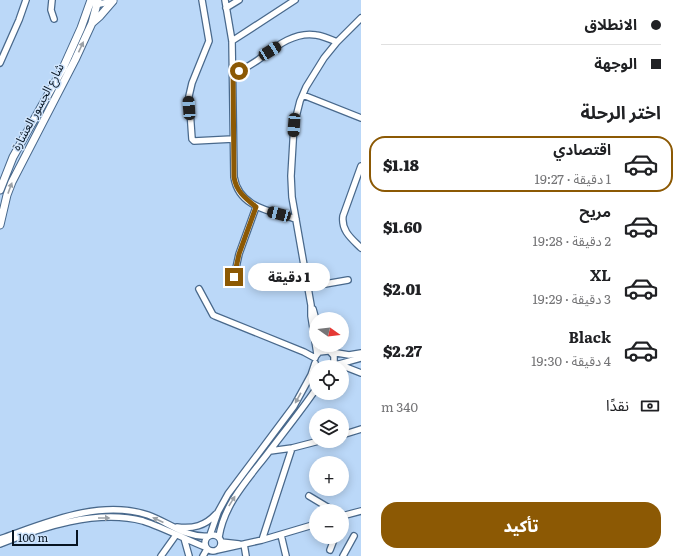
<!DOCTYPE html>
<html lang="ar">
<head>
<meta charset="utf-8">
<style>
  body { margin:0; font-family:Literata,"Noto Sans Arabic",serif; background:#f2f2f2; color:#202124; direction:rtl; height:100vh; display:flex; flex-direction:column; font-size:15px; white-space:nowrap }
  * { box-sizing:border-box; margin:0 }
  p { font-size:13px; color:#757577 }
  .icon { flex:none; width:22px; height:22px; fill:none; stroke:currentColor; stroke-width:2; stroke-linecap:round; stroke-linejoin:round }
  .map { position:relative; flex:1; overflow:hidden; direction:ltr }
  .drawer { display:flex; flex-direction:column; background:#fff; width:320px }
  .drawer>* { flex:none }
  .hud { display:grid; align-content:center; height:88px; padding:0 20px; background:#fff }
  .needle { width:26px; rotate:104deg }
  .tools { position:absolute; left:309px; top:312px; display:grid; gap:8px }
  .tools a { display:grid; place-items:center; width:40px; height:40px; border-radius:50%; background:#fff; box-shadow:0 2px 10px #0003; font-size:20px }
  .scale { position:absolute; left:12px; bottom:10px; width:66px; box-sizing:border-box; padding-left:4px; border:2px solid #071421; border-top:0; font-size:11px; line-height:14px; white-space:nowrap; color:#071421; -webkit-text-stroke:3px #cfe4fc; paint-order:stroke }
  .end { position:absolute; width:18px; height:18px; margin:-9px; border:5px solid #8c5904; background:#fff; box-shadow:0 0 0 2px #fff }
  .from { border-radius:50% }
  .bubble { position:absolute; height:28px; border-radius:14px; background:#fff; box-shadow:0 2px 10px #0003; font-size:13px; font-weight:800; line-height:28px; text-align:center; direction:rtl }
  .car { position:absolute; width:12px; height:24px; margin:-12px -6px; border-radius:5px; box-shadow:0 0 3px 1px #0007; background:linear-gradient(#222 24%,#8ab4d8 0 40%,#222 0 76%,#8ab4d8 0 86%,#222 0) }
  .hud b { display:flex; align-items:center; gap:14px; height:38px; font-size:15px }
  .hud b+b { border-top:1px solid #e0e0e0 }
  .hud i { width:10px; height:10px; background:#202124 }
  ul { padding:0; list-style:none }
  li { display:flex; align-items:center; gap:12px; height:56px; margin:0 8px 6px; padding:0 12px; border:2px solid transparent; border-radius:16px }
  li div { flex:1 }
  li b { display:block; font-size:15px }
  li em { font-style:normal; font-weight:800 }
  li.current { border-color:#8c5904 }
  li>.icon { width:36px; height:36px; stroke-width:1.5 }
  h2 { padding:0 20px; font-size:18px; line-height:48px }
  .pay { display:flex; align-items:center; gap:10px; height:44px; padding:0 20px; font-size:15px }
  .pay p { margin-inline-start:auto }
  .button { display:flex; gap:8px; margin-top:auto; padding:8px 20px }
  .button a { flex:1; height:46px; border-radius:16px; background:#8c5904; color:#fff; font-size:16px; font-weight:800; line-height:46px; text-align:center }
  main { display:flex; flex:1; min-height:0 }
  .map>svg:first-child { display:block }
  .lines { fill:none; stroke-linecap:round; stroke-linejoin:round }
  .minor-casing { stroke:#49698c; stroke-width:8 }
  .major-casing { stroke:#49698c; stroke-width:9 }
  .minor { stroke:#fff; stroke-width:5.5 }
  .major { stroke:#fff; stroke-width:7 }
  .oneway { fill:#9ca1a6 }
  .route { stroke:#8c5904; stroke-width:5 }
  .labels { text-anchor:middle; stroke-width:3; stroke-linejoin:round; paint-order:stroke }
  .street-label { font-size:12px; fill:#071421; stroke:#cfe4fc }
</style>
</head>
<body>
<main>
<section class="drawer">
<div class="hud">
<b><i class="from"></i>الانطلاق</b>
<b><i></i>الوجهة</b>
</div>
<h2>اختر الرحلة</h2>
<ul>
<li class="current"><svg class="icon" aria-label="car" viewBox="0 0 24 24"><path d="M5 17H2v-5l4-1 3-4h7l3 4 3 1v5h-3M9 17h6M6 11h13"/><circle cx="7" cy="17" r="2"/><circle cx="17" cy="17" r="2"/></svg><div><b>اقتصادي</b><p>1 دقيقة · 19:27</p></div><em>$1.18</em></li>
<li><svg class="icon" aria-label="car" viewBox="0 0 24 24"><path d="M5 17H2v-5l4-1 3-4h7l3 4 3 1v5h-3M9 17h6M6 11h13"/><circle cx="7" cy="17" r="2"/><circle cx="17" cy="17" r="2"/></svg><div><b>مريح</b><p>2 دقيقة · 19:28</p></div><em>$1.60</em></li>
<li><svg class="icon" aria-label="car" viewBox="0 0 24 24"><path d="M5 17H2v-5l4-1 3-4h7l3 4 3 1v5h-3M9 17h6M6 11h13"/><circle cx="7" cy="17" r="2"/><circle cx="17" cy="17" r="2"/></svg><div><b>XL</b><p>3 دقيقة · 19:29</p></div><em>$2.01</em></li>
<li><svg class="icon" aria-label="car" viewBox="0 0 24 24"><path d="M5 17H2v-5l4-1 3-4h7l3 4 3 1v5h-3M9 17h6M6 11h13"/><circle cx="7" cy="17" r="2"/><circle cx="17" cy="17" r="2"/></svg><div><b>Black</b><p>4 دقيقة · 19:30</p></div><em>$2.27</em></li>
</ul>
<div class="pay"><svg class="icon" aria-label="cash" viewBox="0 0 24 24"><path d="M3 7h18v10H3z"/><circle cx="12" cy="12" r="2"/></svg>نقدًا<p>340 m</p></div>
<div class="button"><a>تأكيد</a></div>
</section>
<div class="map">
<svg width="361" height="556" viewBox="0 0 361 556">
  <rect width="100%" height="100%" fill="#bbd8f8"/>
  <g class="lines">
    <defs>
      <path id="minor" d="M52 0 51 10 54 19
        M202 0 209 41 192 83 189 96 192 139 194 141 233 139
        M225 0 232 41 234 177C239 208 271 211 296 219
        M95 5 113 1
        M226 8 239 0
        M232 41 295 0
        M0 63 19 20 26 0
        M233 72C243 71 250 65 258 60 274 48 294 31 316 35 323 36 330 39 337 42
        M303 95 361 118
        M361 166 343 216C341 231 352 239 361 248
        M234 277 239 254 256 207
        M308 287 348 280
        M199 289 213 315 215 316 304 352 315 358
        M313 309 316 320
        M324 345 334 356V363L331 367
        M331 352 349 355 361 353
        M317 354 311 316V305L292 197 291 176 294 125 300 101 306 87 324 58 337 42 361 18
        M315 357 319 352 328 351
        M338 364 361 373
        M332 366 361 358
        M342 435 361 429
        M270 451 292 448 319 441
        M309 496 334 511
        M342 516 361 511
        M177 527C193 529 205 526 216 514
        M205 543a8 8 0 1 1 16 0a8 8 0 1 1-16 0Z
        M210 535 218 512 228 494 294 406 311 375 315 363
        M281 535 286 556
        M219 537C224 504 248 479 268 453 284 432 301 411 316 389
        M184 538 189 556
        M0 539C46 523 99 499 148 515 168 522 186 538 208 536
        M262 540 292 448
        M221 542 239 544
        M0 544C42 527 97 509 143 521 164 528 185 539 205 547
        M244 544 246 556
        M217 550 262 540 316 524
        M330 550 335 537
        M161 556 176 535
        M203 556 207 549
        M343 556 354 536"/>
      <path id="major" d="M92 23 100 16 113 1
        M0 190 13 157 63 68 81 28 91 0
        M0 225 7 195 12 182 75 60 92 23 98 0"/>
    </defs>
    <!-- minor casing -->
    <use href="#minor" class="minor-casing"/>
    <!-- major casing -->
    <use href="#major" class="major-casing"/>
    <!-- minor -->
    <use href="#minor" class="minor"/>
    <!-- major -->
    <use href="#major" class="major"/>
  </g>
  <!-- one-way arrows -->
  <defs><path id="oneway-solid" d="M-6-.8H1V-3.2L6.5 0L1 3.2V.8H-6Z"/></defs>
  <g class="oneway">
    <use href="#oneway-solid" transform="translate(81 47) rotate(-65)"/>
    <use href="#oneway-solid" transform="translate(10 188) rotate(-70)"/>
    <use href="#oneway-solid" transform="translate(298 398) rotate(119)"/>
    <use href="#oneway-solid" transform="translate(232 501) rotate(-58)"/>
    <use href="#oneway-solid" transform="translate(104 518)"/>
    <use href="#oneway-solid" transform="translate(158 520) rotate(-155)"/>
  </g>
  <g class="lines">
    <!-- route -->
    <path class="route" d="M234 277 239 254 256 207C245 198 236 191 234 177L233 72 239 71"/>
  </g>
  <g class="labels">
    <!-- street labels -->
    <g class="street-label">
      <text transform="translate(38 107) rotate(-62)" y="4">شارع الجسور العشارة</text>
    </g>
  </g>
</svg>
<div class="tools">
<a><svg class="needle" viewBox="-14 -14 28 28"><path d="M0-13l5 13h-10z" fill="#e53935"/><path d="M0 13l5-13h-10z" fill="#757577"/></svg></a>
<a><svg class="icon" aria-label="locate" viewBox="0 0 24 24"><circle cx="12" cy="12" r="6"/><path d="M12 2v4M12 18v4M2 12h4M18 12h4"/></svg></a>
<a><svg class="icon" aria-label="layers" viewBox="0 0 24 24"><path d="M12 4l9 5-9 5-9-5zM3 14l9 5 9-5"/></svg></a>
<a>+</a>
<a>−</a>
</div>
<div class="scale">100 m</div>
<i class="end from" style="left:239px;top:71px"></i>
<i class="end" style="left:234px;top:277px"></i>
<div class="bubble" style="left:248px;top:263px;width:82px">1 دقيقة</div>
<i class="car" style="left:270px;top:51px;rotate:58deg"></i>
<i class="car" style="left:189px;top:108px;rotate:356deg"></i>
<i class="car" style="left:294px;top:125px;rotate:184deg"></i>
<i class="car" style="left:279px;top:214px;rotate:285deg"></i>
</div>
</main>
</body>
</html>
